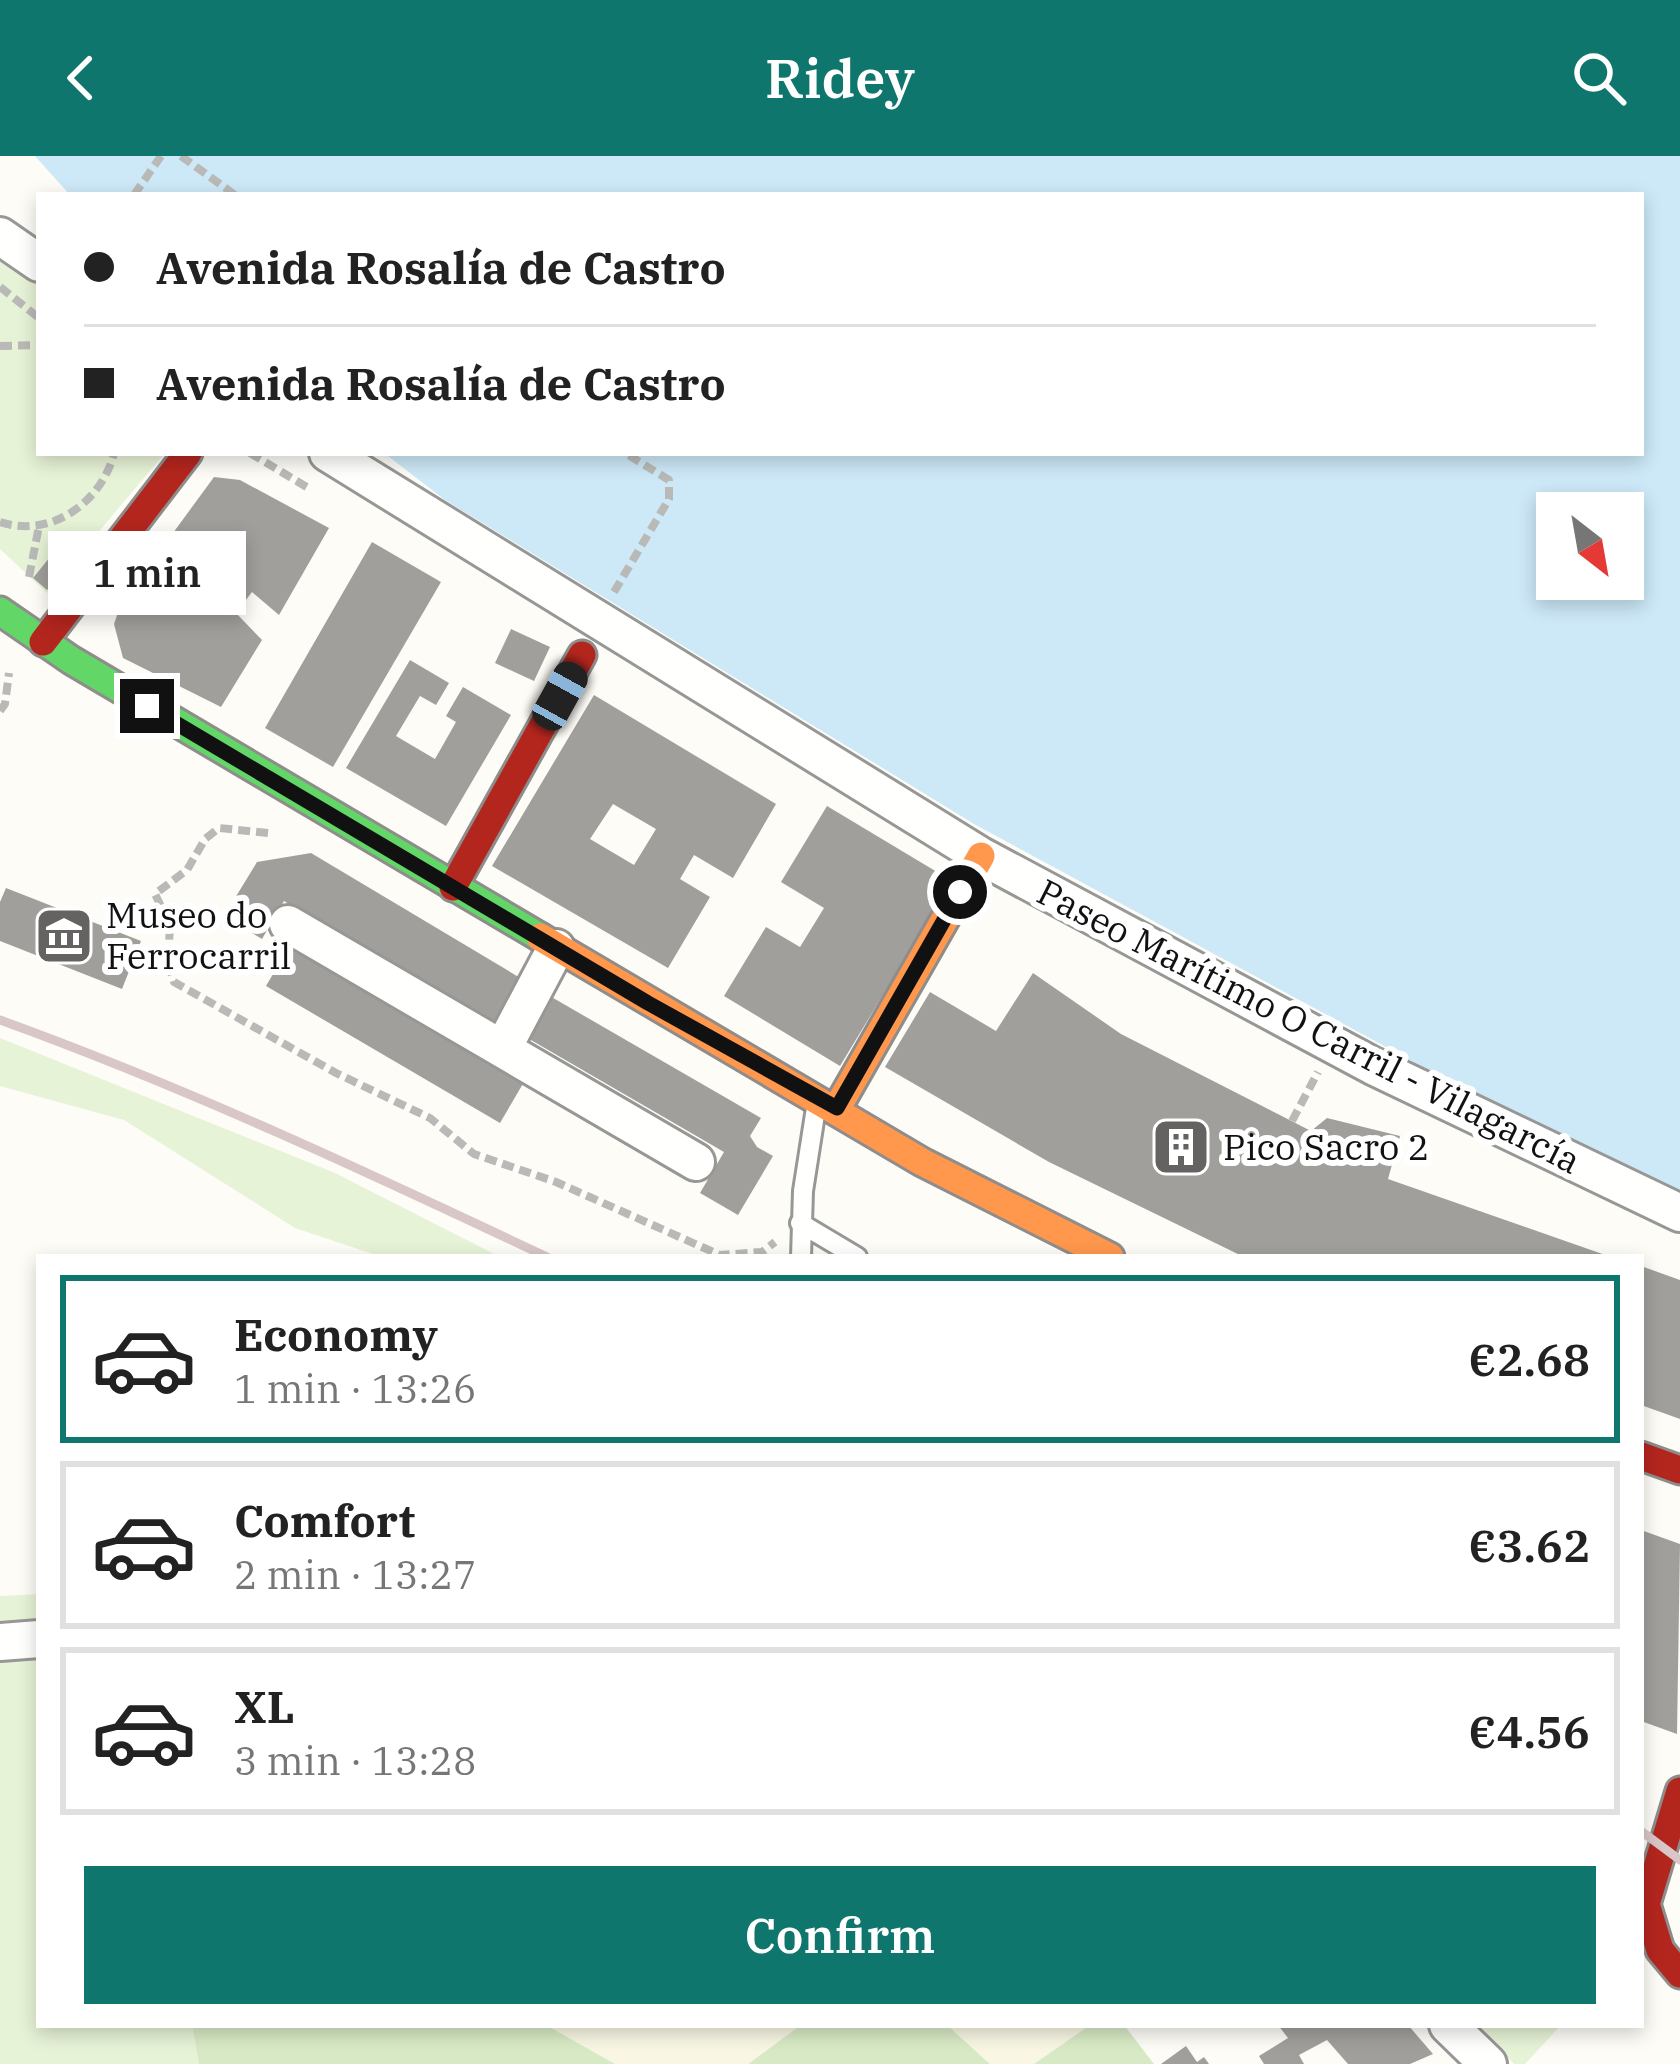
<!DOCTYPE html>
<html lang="en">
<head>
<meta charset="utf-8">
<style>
  body { margin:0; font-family:"IBM Plex Serif",serif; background:#f6f6f6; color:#222; height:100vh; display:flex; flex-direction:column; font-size:45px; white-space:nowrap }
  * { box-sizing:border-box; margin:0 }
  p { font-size:39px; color:#767676 }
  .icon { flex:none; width:66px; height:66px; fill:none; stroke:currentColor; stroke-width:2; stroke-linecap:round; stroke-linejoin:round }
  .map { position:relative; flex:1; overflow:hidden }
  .panel { position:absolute; left:36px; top:1098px; width:1608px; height:774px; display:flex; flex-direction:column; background:#fff; border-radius:0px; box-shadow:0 6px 18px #0003 }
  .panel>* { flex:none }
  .top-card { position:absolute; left:36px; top:36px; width:1608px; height:264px; border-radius:0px; box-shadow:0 6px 18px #0003; display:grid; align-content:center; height:264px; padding:0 48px; background:#fff }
  .needle { width:78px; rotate:149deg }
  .controls { position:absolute; left:1536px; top:336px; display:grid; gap:24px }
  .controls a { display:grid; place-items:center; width:108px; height:108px; border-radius:0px; background:#fff; box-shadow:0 6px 18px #0003; font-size:60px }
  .end { position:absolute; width:54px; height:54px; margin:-27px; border:15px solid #111; background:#fff; box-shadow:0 0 0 6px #fff }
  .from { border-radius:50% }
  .bubble { position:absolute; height:84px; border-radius:0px; background:#fff; box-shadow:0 6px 18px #0003; font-size:39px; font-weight:600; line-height:84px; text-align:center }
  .car { position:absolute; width:36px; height:72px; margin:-36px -18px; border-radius:15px; box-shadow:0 0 9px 3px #0007; background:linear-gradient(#222 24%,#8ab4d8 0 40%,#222 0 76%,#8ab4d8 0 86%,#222 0) }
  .top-card b { display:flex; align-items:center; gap:42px; height:114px; font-size:45px }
  .top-card b+b { border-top:3px solid #e0e0e0 }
  .top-card i { width:30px; height:30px; background:#222 }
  ul { padding:21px 0 0; list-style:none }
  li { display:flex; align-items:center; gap:36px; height:168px; margin:0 24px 18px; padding:0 24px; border:6px solid #e0e0e0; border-radius:0px }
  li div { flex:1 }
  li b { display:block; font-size:45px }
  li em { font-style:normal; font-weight:600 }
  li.selected { border-color:#0f766e }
  li>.icon { width:108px; height:108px; stroke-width:1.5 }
  .action { display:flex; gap:24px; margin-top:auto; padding:24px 48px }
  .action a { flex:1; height:138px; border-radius:0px; background:#0f766e; color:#fff; font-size:48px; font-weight:600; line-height:138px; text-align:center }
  header { display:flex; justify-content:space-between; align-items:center; height:156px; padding:0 48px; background:#0f766e; color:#fff; font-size:54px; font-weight:600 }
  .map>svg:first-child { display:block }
  .farmland { fill:#f9f7e4 }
  .green { fill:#e7f3d7 }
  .forest { fill:#d8eac5 }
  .water { fill:#cde8f7; fill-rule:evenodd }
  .building { fill:#a19f9c; fill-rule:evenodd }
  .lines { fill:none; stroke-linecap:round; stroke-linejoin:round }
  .lane-casing { stroke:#979795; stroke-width:24 }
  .street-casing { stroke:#979795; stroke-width:42 }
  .fast-casing { stroke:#8e8d8b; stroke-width:33 }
  .slow-casing { stroke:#8e8d8b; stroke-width:33 }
  .jam-casing { stroke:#8e8d8b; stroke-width:33 }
  .path { stroke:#b9b9b8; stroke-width:8; stroke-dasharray:12 6; stroke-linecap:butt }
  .lane { stroke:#fffffe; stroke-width:18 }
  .street { stroke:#fffffe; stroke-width:36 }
  .fast { stroke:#63d668; stroke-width:27 }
  .slow { stroke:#ff974d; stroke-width:27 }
  .jam { stroke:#b3261e; stroke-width:27 }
  .rail { stroke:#d9c6c7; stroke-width:9 }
  .route { stroke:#111; stroke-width:15 }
  .labels { text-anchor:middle; stroke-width:12; stroke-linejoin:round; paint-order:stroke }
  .poi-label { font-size:36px; fill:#111; stroke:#fff; text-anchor:start }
  .street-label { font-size:36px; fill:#111; stroke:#fff }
</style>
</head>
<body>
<header><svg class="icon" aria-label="back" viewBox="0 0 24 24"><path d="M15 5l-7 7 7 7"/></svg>Ridey<svg class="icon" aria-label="search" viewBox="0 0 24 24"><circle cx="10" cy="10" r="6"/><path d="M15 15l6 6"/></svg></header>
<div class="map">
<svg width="1680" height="1908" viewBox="0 0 1680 1908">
  <rect width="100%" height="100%" fill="#fdfcf7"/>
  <!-- farmland -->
  <path class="farmland" d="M546 1869H801L748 1908H615Z
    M947 1869H1090L1034 1908H990Z"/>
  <!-- green -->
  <path class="green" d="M0 80 39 107V297H165L47 437 0 393Z
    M0 882 335 1017 500 1101H382L295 1072 124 964 0 930Z
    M39 1438V1869H192L199 1908H0V1440Z
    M1479 1869H1561L1525 1908H1514Z"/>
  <!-- forest -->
  <path class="forest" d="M192 1869H546L615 1908H199Z
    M801 1869H947L990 1908H748Z
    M1090 1869H1124L1154 1908H1034Z"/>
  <!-- water -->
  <path class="water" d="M35 0H1680V1050L974 668 445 344 384 297H1641V39H70ZM1557 357H1623V423H1557Z"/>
  <!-- building -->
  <path class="building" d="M214 321 240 324 329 372 279 459 252 436 236 457 262 484 221 551 123 502 114 468 121 448Z
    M372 386 441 426 333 611 265 572Z
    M50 401 64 412 47 434 33 422Z
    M511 473 550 491 534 525 495 507Z
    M410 504 449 527 436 549 420 540 396 580 435 603 456 566 446 560 463 531 511 559 446 670 346 612Z
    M594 539 776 648 733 722 694 699 680 723 710 741 668 812 492 710ZM613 648 656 673 634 709 590 683Z
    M827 650 952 725 840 910 724 840 766 771 800 791 824 752 781 726Z
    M311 697 522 823 493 870 284 745 262 783 224 760 257 706Z
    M6 732 141 785 122 833 0 785V746Z
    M290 789 524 926 500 967 266 830Z
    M1033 817 1121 878 1311 975 1327 962 1400 980 1388 1023 1611 1101H1244L1049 1006 885 911 930 836 996 875Z
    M548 839 761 962 750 980 757 991 773 1000 738 1059 700 1037 724 996 524 880Z
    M1641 1110 1680 1124V1263L1641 1249Z
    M1641 1374 1680 1388 1677 1578 1641 1565Z
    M1278 1869H1408L1433 1898 1410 1908H1348L1327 1884 1299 1899 1304 1908H1264L1259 1900 1288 1882Z
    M1186 1890 1197 1906 1204 1901 1209 1908H1161Z"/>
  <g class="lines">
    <defs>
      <path id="lane" d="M800 1067 857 1101
        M801 1101 803 1035 816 952"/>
      <path id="street" d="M0 80 39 107
        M328 297 981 700 1373 910 1680 1057
        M288 768 696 1006
        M503 892 556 792
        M0 1486 39 1483
        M1448 1869 1488 1908"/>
      <path id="fast" d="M0 455 71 504 540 781"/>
      <path id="slow" d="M540 781 922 1006 1110 1101
        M837 952 981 700"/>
      <path id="jam" d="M43 486 188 297
        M453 731 582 499
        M1641 1300 1680 1314
        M1680 1635 1646 1748 1660 1794 1680 1818"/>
    </defs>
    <!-- lane casing -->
    <use href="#lane" class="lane-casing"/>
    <!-- street casing -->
    <use href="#street" class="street-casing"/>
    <!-- fast casing -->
    <use href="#fast" class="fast-casing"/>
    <!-- slow casing -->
    <use href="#slow" class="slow-casing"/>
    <!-- jam casing -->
    <use href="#jam" class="jam-casing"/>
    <!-- path -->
    <path class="path" d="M181 0 235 39
      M134 39 161 0
      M0 131 39 162
      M0 190 39 189
      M250 297 310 333
      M0 366C51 383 102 346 114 297
      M29 421 39 370
      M614 436 669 343V324L625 297
      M0 555 5 548 9 517
      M268 677 219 672 205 683 187 714 155 738 170 769 168 806 174 826 336 917 430 962 474 998 556 1026 720 1099 762 1096 775 1086
      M1292 965 1318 916"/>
    <!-- lane -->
    <use href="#lane" class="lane"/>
    <!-- street -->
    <use href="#street" class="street"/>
    <!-- fast -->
    <use href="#fast" class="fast"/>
    <!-- slow -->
    <use href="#slow" class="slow"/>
    <!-- jam -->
    <use href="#jam" class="jam"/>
    <!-- rail -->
    <path class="rail" d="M0 864C188 932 367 1016 547 1101
      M1641 1675 1680 1704"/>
  </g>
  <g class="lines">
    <!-- route -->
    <path class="route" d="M147 550 648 847 837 952 960 736"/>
  </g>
  <!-- icons -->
  <defs>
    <symbol id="museum-square" viewBox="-11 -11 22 22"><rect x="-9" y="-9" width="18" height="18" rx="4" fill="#646362" stroke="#fff"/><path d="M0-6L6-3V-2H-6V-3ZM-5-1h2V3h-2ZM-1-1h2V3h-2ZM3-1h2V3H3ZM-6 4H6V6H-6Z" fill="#fff"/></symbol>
    <symbol id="building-square" viewBox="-11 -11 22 22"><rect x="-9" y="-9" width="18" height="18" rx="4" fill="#646362" stroke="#fff"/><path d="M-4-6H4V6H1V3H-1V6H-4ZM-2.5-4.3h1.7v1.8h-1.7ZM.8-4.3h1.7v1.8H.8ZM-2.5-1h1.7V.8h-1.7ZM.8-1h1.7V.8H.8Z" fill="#fff"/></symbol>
  </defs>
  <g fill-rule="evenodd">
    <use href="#museum-square" x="31" y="747" width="66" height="66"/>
    <use href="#building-square" x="1148" y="958" width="66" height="66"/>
  </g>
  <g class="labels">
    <!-- poi labels -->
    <g class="poi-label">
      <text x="106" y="772">Museo do<tspan x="106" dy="41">Ferrocarril</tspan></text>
      <text x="1223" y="1004">Pico Sacro 2</text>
    </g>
    <!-- street labels -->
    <g class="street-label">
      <text transform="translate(1309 870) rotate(27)" y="13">Paseo Marítimo O Carril - Vilagarcía</text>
    </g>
  </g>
</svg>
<div class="controls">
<a><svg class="needle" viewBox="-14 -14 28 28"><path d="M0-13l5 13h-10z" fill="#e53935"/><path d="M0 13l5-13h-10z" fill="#767676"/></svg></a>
</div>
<i class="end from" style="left:960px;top:736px"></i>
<i class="end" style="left:147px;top:550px"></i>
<div class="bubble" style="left:48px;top:375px;width:198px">1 min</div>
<i class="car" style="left:560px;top:540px;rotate:29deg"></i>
<div class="top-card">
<b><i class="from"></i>Avenida Rosalía de Castro</b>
<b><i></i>Avenida Rosalía de Castro</b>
</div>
<section class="panel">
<ul>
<li class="selected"><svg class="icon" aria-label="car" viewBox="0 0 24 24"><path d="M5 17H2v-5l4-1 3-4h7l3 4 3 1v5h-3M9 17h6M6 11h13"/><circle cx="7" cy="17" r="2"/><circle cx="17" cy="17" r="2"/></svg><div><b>Economy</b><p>1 min · 13:26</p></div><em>€2.68</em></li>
<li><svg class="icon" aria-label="car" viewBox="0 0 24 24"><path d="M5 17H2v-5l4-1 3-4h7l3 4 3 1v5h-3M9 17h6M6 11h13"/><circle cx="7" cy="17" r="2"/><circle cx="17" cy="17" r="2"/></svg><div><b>Comfort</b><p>2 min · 13:27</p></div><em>€3.62</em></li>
<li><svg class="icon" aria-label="car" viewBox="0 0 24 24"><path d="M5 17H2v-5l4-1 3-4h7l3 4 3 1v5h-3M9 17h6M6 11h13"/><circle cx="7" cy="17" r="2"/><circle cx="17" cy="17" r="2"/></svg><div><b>XL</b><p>3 min · 13:28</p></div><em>€4.56</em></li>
</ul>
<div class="action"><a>Confirm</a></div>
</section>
</div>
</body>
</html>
